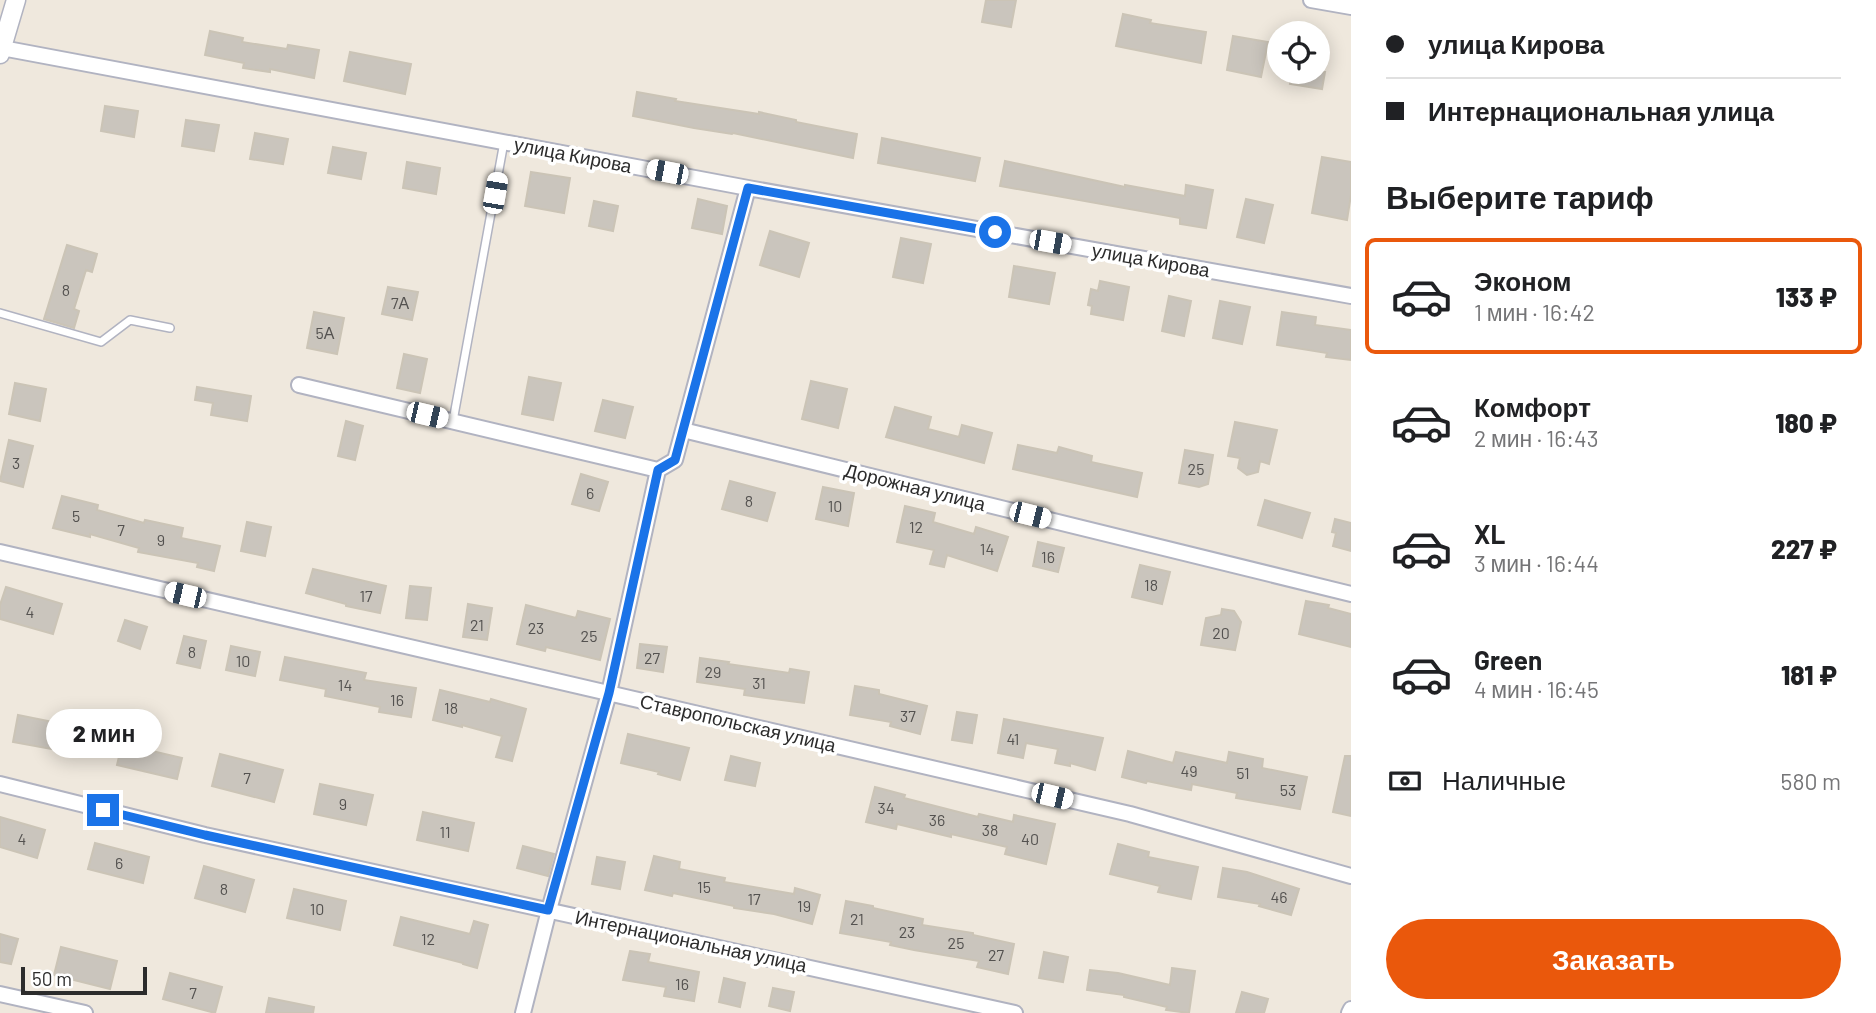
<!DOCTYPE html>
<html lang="ru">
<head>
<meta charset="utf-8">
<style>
  body { margin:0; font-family:Barlow,sans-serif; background:#f6f6f6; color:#202124; height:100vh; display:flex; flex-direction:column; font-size:26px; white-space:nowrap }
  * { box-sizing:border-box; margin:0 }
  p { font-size:23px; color:#757577 }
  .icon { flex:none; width:38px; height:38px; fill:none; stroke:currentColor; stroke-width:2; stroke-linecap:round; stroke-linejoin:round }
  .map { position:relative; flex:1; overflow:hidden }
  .sheet { display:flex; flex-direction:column; background:#fff; width:525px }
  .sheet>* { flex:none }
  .top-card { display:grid; align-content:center; height:154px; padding:0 35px; background:#fff }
  .fabs { position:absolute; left:1267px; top:21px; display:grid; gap:14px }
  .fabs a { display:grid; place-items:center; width:63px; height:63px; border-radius:50%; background:#fff; box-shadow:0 4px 18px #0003; font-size:35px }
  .scale { position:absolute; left:21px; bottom:18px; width:126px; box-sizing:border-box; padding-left:7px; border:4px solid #2c2c2c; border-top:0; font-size:19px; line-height:24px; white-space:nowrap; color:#2c2c2c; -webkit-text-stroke:5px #fff; paint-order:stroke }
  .end { position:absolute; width:32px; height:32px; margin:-16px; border:9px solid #1a73e8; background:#fff; box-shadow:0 0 0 4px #fff }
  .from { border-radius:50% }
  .bubble { position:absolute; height:49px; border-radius:24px; background:#fff; box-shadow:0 4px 18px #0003; font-size:23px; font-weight:800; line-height:49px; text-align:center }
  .car { position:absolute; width:21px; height:42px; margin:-21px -10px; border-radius:9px; box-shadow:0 0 5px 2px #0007; background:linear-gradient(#fff 24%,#345 0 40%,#fff 0 76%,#345 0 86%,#fff 0) }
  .top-card b { display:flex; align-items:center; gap:24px; height:66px; font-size:26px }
  .top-card b+b { border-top:2px solid #e0e0e0 }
  .top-card i { width:18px; height:18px; background:#202124 }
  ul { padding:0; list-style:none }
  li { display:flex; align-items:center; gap:21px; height:116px; margin:0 14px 10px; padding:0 21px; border:4px solid transparent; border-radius:10px }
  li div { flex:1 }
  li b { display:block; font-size:26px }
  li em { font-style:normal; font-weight:800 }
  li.on { border-color:#ea580c }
  li>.icon { width:63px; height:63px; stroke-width:1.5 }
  h2 { padding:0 35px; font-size:32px; line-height:84px }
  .pay { display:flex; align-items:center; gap:18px; height:77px; padding:0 35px; font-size:26px }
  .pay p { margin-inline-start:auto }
  .button { display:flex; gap:14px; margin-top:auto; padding:14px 35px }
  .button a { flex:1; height:80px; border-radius:42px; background:#ea580c; color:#fff; font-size:28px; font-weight:800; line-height:80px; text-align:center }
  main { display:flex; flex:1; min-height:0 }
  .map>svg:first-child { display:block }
  .building { fill:#cac5bd; stroke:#cbc4b6; stroke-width:2 }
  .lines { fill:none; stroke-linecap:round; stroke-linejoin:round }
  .service-casing { stroke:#b1b3c1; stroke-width:10 }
  .minor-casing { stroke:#b1b3c1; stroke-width:18 }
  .tertiary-casing { stroke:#b1b3c1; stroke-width:21 }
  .service { stroke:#fff; stroke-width:7 }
  .minor { stroke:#fff; stroke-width:14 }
  .tertiary { stroke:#fff; stroke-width:18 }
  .route { stroke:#1a73e8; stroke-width:9 }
  .labels { text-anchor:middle; stroke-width:7; stroke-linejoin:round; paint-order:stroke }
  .number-label { font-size:16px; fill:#545250 }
  .street-label { font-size:19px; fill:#2c2c2c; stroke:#fff }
</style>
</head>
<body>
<main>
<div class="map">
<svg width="1351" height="1013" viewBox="0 0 1351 1013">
  <rect width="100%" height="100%" fill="#efe8dd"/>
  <!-- building -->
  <path class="building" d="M986 0H1016L1011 27 982 22Z
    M1123 14 1151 20 1150 23 1206 32 1201 63 1116 46Z
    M210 31 243 38 242 42 287 49 288 45 319 50 314 78 270 69V72L243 68 244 63 205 55Z
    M1233 36 1268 42 1261 77 1227 70Z
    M350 52 411 64 405 94 344 81Z
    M1292 72H1325L1322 89 1290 84Z
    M637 92 676 99 675 101 759 114V112L796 120V122L857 134 853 158 733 133 732 134 694 128 633 116Z
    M105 106 138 111 134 137 101 131Z
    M186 120 219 125 214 151 182 146Z
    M255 133 288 139 283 164 250 159Z
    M882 138 980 158 975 181 878 163Z
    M333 147 366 153 361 179 328 173Z
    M1322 157 1351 162V195L1347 220 1312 213Z
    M1005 161 1125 187V185L1185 196 1186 185 1213 190 1206 228 1180 224V218L1000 186Z
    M407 162 440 168 436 194 403 188Z
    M531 172 570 178 564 213 525 206Z
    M698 199 727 206 722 234 692 228Z
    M1246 199 1273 205 1264 243 1237 237Z
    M594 201 618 206 613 231 589 226Z
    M770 231 809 243 799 277 760 265Z
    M901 238 931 244 923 283 893 277Z
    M67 245 97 254 92 272 86 270 74 309 79 311 74 328 44 319Z
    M1014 266 1055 273 1049 304 1009 297Z
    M1100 281 1129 287 1123 320 1091 314 1092 306 1088 305 1091 289 1098 291Z
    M388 287 418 292 412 320 382 314Z
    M1169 296 1191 301 1184 336 1162 331Z
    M1220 301 1250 307 1242 344 1213 338Z
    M314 312 344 318 337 354 307 348Z
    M1282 312 1316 317 1315 325 1351 330V360L1326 357 1327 353 1277 345Z
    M404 354 427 359 420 393 397 388Z
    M529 377 561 383 553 420 522 414Z
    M811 381 847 389 838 428 802 419Z
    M15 383 46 389 40 421 9 414Z
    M197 387 251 396 247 421 211 415 213 403 195 400Z
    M603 400 633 407 625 438 595 431Z
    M895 407 931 417 928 429 959 437 962 425 992 433 984 463 886 437Z
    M346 421 363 426 355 460 338 456Z
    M1235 422 1277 430 1269 464 1260 461 1258 472 1247 475 1238 468 1240 458 1228 456Z
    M9 440 33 446 23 487 0 481Z
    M1018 445 1057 453 1059 447 1092 456 1091 462 1142 473 1137 497 1013 469Z
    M1185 450 1213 455 1208 484 1199 487 1179 483Z
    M581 474 608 482 599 511 572 504Z
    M730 481 775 493 767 521 722 509Z
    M823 487 854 493 848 526 816 519Z
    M62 496 98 505 97 510 144 523 145 520 183 528 181 538 220 546 214 571 197 567 198 563 138 552 139 548 90 534V537L53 528Z
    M1265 500 1310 513 1302 538 1258 525Z
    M905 506 935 513 933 522 974 534 976 527 1008 537 997 571 947 555 944 567 930 564 934 550 897 542Z
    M1335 519 1351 523V551L1333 546 1336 533 1332 532Z
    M247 522 271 527 265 556 241 551Z
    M1038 542 1064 548 1058 572 1033 566Z
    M1140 565 1170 572 1162 604 1132 597Z
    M313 569 386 586 380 613 346 606V604L306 593Z
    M410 586 431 588 427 620 406 618Z
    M6 587 62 604 53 634 0 619V605Z
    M1306 601 1329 605 1328 608 1351 614V647L1299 634Z
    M468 604 492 608 487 640 463 637Z
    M526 605 576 618 578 611 610 619 600 660 546 647 545 651 517 644Z
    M1222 609 1234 611 1241 622 1235 650 1201 645 1206 618 1221 615Z
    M125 620 147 627 140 649 118 641Z
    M184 636 206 641 200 668 177 663Z
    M640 644 667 647 663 672 637 668Z
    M231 646 260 652 255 676 226 670Z
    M285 657 366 673 364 680 416 688 411 717 379 712 380 707 325 696 326 689 280 680Z
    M700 658 729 662 728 664 789 673 790 669 809 672 804 703 744 695 745 689 697 682Z
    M855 686 879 690V694L927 706 920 734 890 726 891 722 850 715Z
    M440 690 490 702 491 699 526 709 512 761 496 757 502 736 462 725V727L433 720Z
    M957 712 977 715 972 743 952 740Z
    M18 715 68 725 63 751 13 742Z
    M1004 719 1103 738 1095 770 1070 763V766L1055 763 1058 749 1026 743 1023 758 998 753Z
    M628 734 689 748 680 780 658 774 659 772 621 763Z
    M122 744 182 758 177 779 117 765Z
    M1128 751 1173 763 1176 752 1227 763 1229 752 1263 759 1262 768 1307 777 1300 809 1236 798 1237 793 1192 784 1191 790 1147 781 1146 783 1122 777Z
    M220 754 283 770 274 802 212 786Z
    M731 756 760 763 755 786 725 780Z
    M1345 756H1351V816L1333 812Z
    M320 784 373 795 366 825 314 814Z
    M875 787 905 795 904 798 978 817 979 814 1013 822 1014 815 1055 824 1046 864 1005 854 1007 847 951 834V837L897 824 896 829 866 822Z
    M423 812 474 823 468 851 417 840Z
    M0 817 45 830 37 858 0 847Z
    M95 843 149 857 143 883 88 869Z
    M1118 844 1149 852 1148 857 1198 867 1191 899 1158 892 1160 886 1110 874Z
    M523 846 554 854 548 876 517 868Z
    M654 856 680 862 679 869 725 878 724 882 794 894 795 888 820 895 812 924 774 914 734 908V906L673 893 672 896 645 890Z
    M597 857 625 862 620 889 592 884Z
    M204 866 254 880 245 912 195 898Z
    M1223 868 1247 872 1299 889 1291 915 1259 906 1260 904 1218 897Z
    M294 889 346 901 340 930 287 918Z
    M846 901 873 906V908L923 919 922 925 973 933V935L1014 944 1008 974 977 967 979 961 914 950 890 945 891 942 840 933Z
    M401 917 470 934 474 921 488 925 477 968 463 964V963L394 945Z
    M0 934 18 939 11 964 0 962Z
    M61 947 117 961 110 989 54 975Z
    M630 951 650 954 648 962 699 972 694 1001 664 996 666 987 623 980Z
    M1044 952 1068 957 1063 982 1039 978Z
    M1172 968 1195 971 1189 1013 1166 1010 1167 1007 1124 997V995L1087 990 1090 970 1118 973 1170 985Z
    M170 973 222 987 215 1013 163 999Z
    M724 978 745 983 740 1007 719 1002Z
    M773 988 794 992 790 1011 769 1006Z
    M1242 992 1268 999 1264 1013H1236Z
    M269 998 314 1007 313 1013H266Z"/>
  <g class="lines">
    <defs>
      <path id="service" d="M0 313 101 342 130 320 170 328
        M453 421 504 142"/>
      <path id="minor" d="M1311 0 1351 7
        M2 48 748 188 1351 296
        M299 385 658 470
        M683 430 1351 594
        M0 552 1130 814 1351 876
        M0 784 205 835 1015 1013
        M0 994 85 1013
        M523 1013 549 910 609 693 658 470 675 460 748 188
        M1349 1013 1351 1009"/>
      <path id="tertiary" d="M0 54 16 0"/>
    </defs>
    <!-- service casing -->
    <use href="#service" class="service-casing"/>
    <!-- minor casing -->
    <use href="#minor" class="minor-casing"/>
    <!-- tertiary casing -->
    <use href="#tertiary" class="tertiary-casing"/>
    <!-- service -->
    <use href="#service" class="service"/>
    <!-- minor -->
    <use href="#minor" class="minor"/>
    <!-- tertiary -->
    <use href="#tertiary" class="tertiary"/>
  </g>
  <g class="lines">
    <!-- route -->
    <path class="route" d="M103 810 205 835 548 910 609 693 658 470 675 460 748 188 995 232"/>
  </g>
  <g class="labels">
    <!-- number labels -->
    <g class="number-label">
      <text x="66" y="296">8</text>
      <text x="400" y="309">7А</text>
      <text x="325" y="339">5А</text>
      <text x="16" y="469">3</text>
      <text x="1196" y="475">25</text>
      <text x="590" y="499">6</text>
      <text x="749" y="507">8</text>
      <text x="835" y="512">10</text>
      <text x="76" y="522">5</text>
      <text x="916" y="533">12</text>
      <text x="121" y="536">7</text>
      <text x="161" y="546">9</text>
      <text x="987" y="555">14</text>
      <text x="1048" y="563">16</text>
      <text x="1151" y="591">18</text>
      <text x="366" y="602">17</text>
      <text x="30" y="618">4</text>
      <text x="477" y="631">21</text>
      <text x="536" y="634">23</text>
      <text x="1221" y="639">20</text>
      <text x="589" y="642">25</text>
      <text x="192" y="658">8</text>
      <text x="652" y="664">27</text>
      <text x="243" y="667">10</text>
      <text x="713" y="678">29</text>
      <text x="759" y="689">31</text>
      <text x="345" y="691">14</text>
      <text x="397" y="706">16</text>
      <text x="451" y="714">18</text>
      <text x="908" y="722">37</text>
      <text x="1013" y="745">41</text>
      <text x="1189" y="777">49</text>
      <text x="1243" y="779">51</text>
      <text x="247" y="784">7</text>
      <text x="1288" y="796">53</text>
      <text x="343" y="810">9</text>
      <text x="886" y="814">34</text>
      <text x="937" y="826">36</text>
      <text x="990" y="836">38</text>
      <text x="445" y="838">11</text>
      <text x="22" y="845">4</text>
      <text x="1030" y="845">40</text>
      <text x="119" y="869">6</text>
      <text x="704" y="893">15</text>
      <text x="224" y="895">8</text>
      <text x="1279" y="903">46</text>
      <text x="754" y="905">17</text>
      <text x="804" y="912">19</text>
      <text x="317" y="915">10</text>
      <text x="857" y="925">21</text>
      <text x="907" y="938">23</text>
      <text x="428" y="945">12</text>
      <text x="956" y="949">25</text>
      <text x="996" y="961">27</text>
      <text x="682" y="990">16</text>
      <text x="193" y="999">7</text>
    </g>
    <!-- street labels -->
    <g class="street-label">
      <text transform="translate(573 155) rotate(11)" y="7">улица Кирова</text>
      <text transform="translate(1151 260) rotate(10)" y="7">улица Кирова</text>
      <text transform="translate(915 487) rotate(14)" y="7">Дорожная улица</text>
      <text transform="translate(738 723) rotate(13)" y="7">Ставропольская улица</text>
      <text transform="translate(691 941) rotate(12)" y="7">Интернациональная улица</text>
    </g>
  </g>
</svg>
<div class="fabs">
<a><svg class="icon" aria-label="locate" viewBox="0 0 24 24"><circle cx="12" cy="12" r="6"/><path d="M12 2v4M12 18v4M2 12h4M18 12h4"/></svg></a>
</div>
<div class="scale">50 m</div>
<i class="end from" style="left:995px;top:232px"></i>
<i class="end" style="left:103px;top:810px"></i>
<div class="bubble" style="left:46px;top:709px;width:116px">2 мин</div>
<i class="car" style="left:667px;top:172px;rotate:281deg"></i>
<i class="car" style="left:495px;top:193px;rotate:10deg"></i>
<i class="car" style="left:1050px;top:242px;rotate:100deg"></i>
<i class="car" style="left:427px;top:415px;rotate:103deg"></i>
<i class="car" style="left:1030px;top:515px;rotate:104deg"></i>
<i class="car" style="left:185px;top:595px;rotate:283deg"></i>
<i class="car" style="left:1052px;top:796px;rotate:103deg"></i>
</div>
<section class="sheet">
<div class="top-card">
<b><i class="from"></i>улица Кирова</b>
<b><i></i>Интернациональная улица</b>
</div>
<h2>Выберите тариф</h2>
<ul>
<li class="on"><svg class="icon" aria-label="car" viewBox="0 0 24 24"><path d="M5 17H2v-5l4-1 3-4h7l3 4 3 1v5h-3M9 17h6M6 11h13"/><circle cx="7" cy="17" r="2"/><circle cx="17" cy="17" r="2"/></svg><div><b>Эконом</b><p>1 мин · 16:42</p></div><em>133 ₽</em></li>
<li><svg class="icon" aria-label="car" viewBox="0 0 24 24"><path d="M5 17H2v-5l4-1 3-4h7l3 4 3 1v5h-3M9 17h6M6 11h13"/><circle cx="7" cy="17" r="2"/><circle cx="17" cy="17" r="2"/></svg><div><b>Комфорт</b><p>2 мин · 16:43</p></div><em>180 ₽</em></li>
<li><svg class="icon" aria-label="car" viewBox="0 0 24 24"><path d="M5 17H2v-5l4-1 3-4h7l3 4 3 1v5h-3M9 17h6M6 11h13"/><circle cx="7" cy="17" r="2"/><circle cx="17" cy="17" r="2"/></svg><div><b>XL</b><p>3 мин · 16:44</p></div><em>227 ₽</em></li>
<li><svg class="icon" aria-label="car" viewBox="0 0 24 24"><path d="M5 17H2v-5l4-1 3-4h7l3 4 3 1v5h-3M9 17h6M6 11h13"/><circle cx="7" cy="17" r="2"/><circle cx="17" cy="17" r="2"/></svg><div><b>Green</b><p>4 мин · 16:45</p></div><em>181 ₽</em></li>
</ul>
<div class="pay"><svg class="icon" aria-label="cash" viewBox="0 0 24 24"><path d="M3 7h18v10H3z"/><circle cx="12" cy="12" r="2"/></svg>Наличные<p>580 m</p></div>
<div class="button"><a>Заказать</a></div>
</section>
</main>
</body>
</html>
